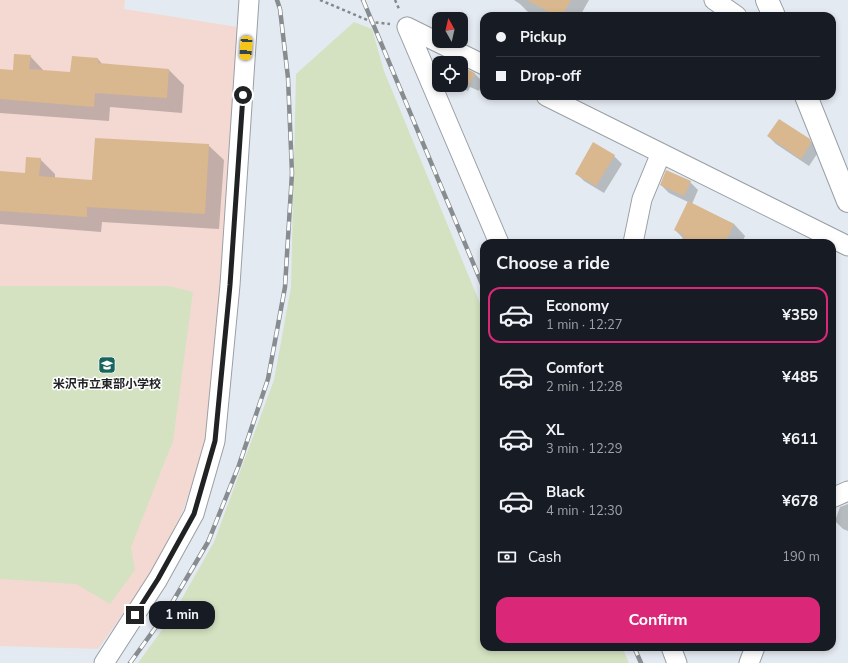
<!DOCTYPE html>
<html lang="en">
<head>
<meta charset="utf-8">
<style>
  body { margin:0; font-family:"Nunito Sans","Noto Sans JP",sans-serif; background:#20242c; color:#f1f3f6; height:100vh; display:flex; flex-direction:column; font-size:15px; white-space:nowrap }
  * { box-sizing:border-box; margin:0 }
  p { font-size:13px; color:#9ea1a6 }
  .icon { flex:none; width:22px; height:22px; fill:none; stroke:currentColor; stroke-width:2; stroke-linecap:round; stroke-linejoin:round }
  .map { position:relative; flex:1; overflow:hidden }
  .panel { position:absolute; left:480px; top:239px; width:356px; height:412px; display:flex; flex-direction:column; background:#171b24; border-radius:12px; box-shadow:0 2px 6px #0003 }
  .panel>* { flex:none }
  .guide { position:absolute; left:480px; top:12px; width:356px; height:88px; border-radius:12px; box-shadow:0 2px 6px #0003; display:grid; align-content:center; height:88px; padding:0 16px; background:#171b24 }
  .needle { width:26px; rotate:352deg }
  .buttons { position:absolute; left:432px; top:12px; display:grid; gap:8px }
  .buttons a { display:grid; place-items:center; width:36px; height:36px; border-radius:8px; background:#171b24; box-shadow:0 2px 6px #0003; font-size:20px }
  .end { position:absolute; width:18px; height:18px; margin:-9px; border:5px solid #202224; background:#fff; box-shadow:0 0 0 2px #fff }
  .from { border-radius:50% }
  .bubble { position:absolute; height:28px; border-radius:12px; background:#171b24; box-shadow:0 2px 6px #0003; font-size:13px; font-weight:700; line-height:28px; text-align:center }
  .car { position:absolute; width:12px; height:24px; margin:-12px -6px; border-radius:5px; box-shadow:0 0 3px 1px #0007; background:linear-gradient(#f5c518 24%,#345 0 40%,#f5c518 0 76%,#345 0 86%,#f5c518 0) }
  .guide b { display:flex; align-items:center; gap:14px; height:38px; font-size:15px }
  .guide b+b { border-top:1px solid #363941 }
  .guide i { width:10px; height:10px; background:#f1f3f6 }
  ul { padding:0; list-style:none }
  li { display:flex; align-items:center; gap:12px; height:56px; margin:0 8px 6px; padding:0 8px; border:2px solid transparent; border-radius:12px }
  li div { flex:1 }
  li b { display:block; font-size:15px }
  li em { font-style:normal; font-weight:700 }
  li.selected { border-color:#db2777 }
  li>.icon { width:36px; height:36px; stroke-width:1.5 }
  h2 { padding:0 16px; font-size:18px; line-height:48px }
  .pay { display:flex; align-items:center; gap:10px; height:44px; padding:0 16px; font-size:15px }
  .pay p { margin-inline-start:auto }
  .cta { display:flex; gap:8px; margin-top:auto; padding:8px 16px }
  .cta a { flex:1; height:46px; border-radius:12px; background:#db2777; color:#fff; font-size:16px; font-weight:700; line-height:46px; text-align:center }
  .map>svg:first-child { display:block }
  .education { fill:#f3d9d2 }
  .green { fill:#d4e2c1 }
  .shadow { fill:#0003 }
  .building { fill:#d9b88f }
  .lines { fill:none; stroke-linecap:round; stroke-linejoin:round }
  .street-casing { stroke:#999fa5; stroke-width:21 }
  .secondary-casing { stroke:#999fa5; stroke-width:24 }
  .path { stroke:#84888c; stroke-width:2.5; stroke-dasharray:3 3; stroke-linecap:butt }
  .street { stroke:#fff; stroke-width:19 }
  .secondary { stroke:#fff; stroke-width:22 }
  .rail-casing { stroke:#878c90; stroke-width:4.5 }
  .rail { stroke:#fff; stroke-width:3; stroke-dasharray:9; stroke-linecap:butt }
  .route { stroke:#202224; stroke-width:5 }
  .labels { text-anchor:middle; stroke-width:3; stroke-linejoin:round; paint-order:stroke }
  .poi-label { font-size:12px; font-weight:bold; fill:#202224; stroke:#fff }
</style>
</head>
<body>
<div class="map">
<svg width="848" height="663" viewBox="0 0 848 663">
  <rect width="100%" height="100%" fill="#e4eaf1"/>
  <!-- education -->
  <path class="education" d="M0 0H125L124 9 244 28 207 442 182 513 150 576 98 649 0 646Z"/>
  <!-- green -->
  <path class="green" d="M354 22 372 29 384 71 484 313V647H622L629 663H138L172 616 214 542 274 380 291 287 296 74Z
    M0 286H169L193 292 173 441 131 547 135 570 110 604 76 584 0 579Z"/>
  <!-- shadow -->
  <path class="shadow" d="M514 0H589L580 16H532L520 4Z
    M30 56 45 72 71 74 98 59 103 65 169 70 184 85 182 113 110 107 109 121 0 113V70L14 71Z
    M443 58 453 63H441Z
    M461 67 475 74 483 82 479 91 470 87 468 91 455 85H461Z
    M768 136 809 140 818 148 819 151 809 166 776 144Z
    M208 145 224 160 219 229 102 222 101 232 0 224V172L26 174 40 159 55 174V178L93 181Z
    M614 156 622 164 604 193 584 181 576 173Z
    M690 182 698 190 692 204 734 224 745 236 742 243H682L683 238 675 230 688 202 669 193 661 185Z
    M848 504V531L843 529 835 521 840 507Z"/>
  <!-- building -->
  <path class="building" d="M527 0H571L562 16H556Z
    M14 54 31 55 29 69 70 72 72 56 98 58V63L169 69 167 98 95 93 94 107 0 99V69L13 70Z
    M461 66 475 73 470 83 462 79 461 80Z
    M779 119 810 139 811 143 801 159 767 136Z
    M95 138 209 144 205 214 87 207V217L0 211V171L25 173 26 157 41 158 39 176 92 180Z
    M593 142 615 155 596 186 575 174Z
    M666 170 691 181 684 196 660 185Z
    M688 201 734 224 725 243H680L684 235 674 230Z"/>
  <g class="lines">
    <defs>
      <path id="street" d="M714 0 737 16
        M407 27 499 243
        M407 27 484 65
        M546 96 848 246
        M633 243 642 199 661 153
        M832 498 848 491
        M671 647 677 663
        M104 663 158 579 194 514 215 441 230 285 249 0
        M749 663 755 647"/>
      <path id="secondary" d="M767 0 774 16
        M806 96 848 201"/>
    </defs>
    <!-- street casing -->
    <use href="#street" class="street-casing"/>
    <!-- secondary casing -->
    <use href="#secondary" class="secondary-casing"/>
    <!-- path -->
    <path class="path" d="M320 0 372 22 390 24
      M395 0 400 11"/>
    <!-- street -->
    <use href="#street" class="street"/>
    <!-- secondary -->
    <use href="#secondary" class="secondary"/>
    <defs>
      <path id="rail" d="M363 0 484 289
        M634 647 641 663
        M130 663 166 613 208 542 239 465 268 379 285 287 292 173 288 78 280 9 277 0"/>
    </defs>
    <!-- rail casing -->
    <use href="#rail" class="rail-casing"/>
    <!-- rail -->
    <use href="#rail" class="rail"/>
  </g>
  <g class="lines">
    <!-- route -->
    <path class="route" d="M135 615 158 579 194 514 215 441 230 285 243 95"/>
  </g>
  <!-- icons -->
  <defs>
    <symbol id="school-square" viewBox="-11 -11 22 22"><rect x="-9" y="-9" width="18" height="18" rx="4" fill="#18655e" stroke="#fff"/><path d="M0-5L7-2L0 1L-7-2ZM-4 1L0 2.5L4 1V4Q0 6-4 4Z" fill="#fff"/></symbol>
  </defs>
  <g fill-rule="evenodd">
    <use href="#school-square" x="97" y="355" width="20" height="20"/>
  </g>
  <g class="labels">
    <!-- poi labels -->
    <g class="poi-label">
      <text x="107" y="388">米沢市立東部小学校</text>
    </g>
  </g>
</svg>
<div class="buttons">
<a><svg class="needle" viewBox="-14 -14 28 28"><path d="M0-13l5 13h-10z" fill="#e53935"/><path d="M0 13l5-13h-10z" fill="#9ea1a6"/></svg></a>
<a><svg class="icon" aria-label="locate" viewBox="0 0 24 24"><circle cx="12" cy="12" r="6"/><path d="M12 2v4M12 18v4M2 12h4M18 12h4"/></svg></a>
</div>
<i class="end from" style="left:243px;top:95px"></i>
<i class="end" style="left:135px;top:615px"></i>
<div class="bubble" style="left:149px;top:601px;width:66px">1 min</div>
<i class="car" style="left:246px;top:48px;rotate:184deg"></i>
<div class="guide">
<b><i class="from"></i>Pickup</b>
<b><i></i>Drop-off</b>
</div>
<section class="panel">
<h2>Choose a ride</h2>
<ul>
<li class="selected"><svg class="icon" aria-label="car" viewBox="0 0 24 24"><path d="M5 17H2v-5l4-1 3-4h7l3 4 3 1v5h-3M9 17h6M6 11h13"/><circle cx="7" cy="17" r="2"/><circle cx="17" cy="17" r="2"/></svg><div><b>Economy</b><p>1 min · 12:27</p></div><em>¥359</em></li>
<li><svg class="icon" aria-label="car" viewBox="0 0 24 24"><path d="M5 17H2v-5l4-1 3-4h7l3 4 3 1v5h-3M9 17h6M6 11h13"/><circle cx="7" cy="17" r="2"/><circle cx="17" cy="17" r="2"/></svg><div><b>Comfort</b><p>2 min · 12:28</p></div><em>¥485</em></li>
<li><svg class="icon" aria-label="car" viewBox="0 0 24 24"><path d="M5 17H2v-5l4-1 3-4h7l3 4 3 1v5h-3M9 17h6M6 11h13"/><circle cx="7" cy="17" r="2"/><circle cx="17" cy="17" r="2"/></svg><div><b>XL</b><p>3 min · 12:29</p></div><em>¥611</em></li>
<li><svg class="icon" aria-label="car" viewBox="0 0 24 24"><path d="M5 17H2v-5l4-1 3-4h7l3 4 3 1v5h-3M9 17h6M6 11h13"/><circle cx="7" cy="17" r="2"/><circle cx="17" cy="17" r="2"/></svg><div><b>Black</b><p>4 min · 12:30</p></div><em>¥678</em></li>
</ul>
<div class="pay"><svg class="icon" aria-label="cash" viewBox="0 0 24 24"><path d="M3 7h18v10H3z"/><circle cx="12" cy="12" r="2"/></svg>Cash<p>190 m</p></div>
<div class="cta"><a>Confirm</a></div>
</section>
</div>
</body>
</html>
